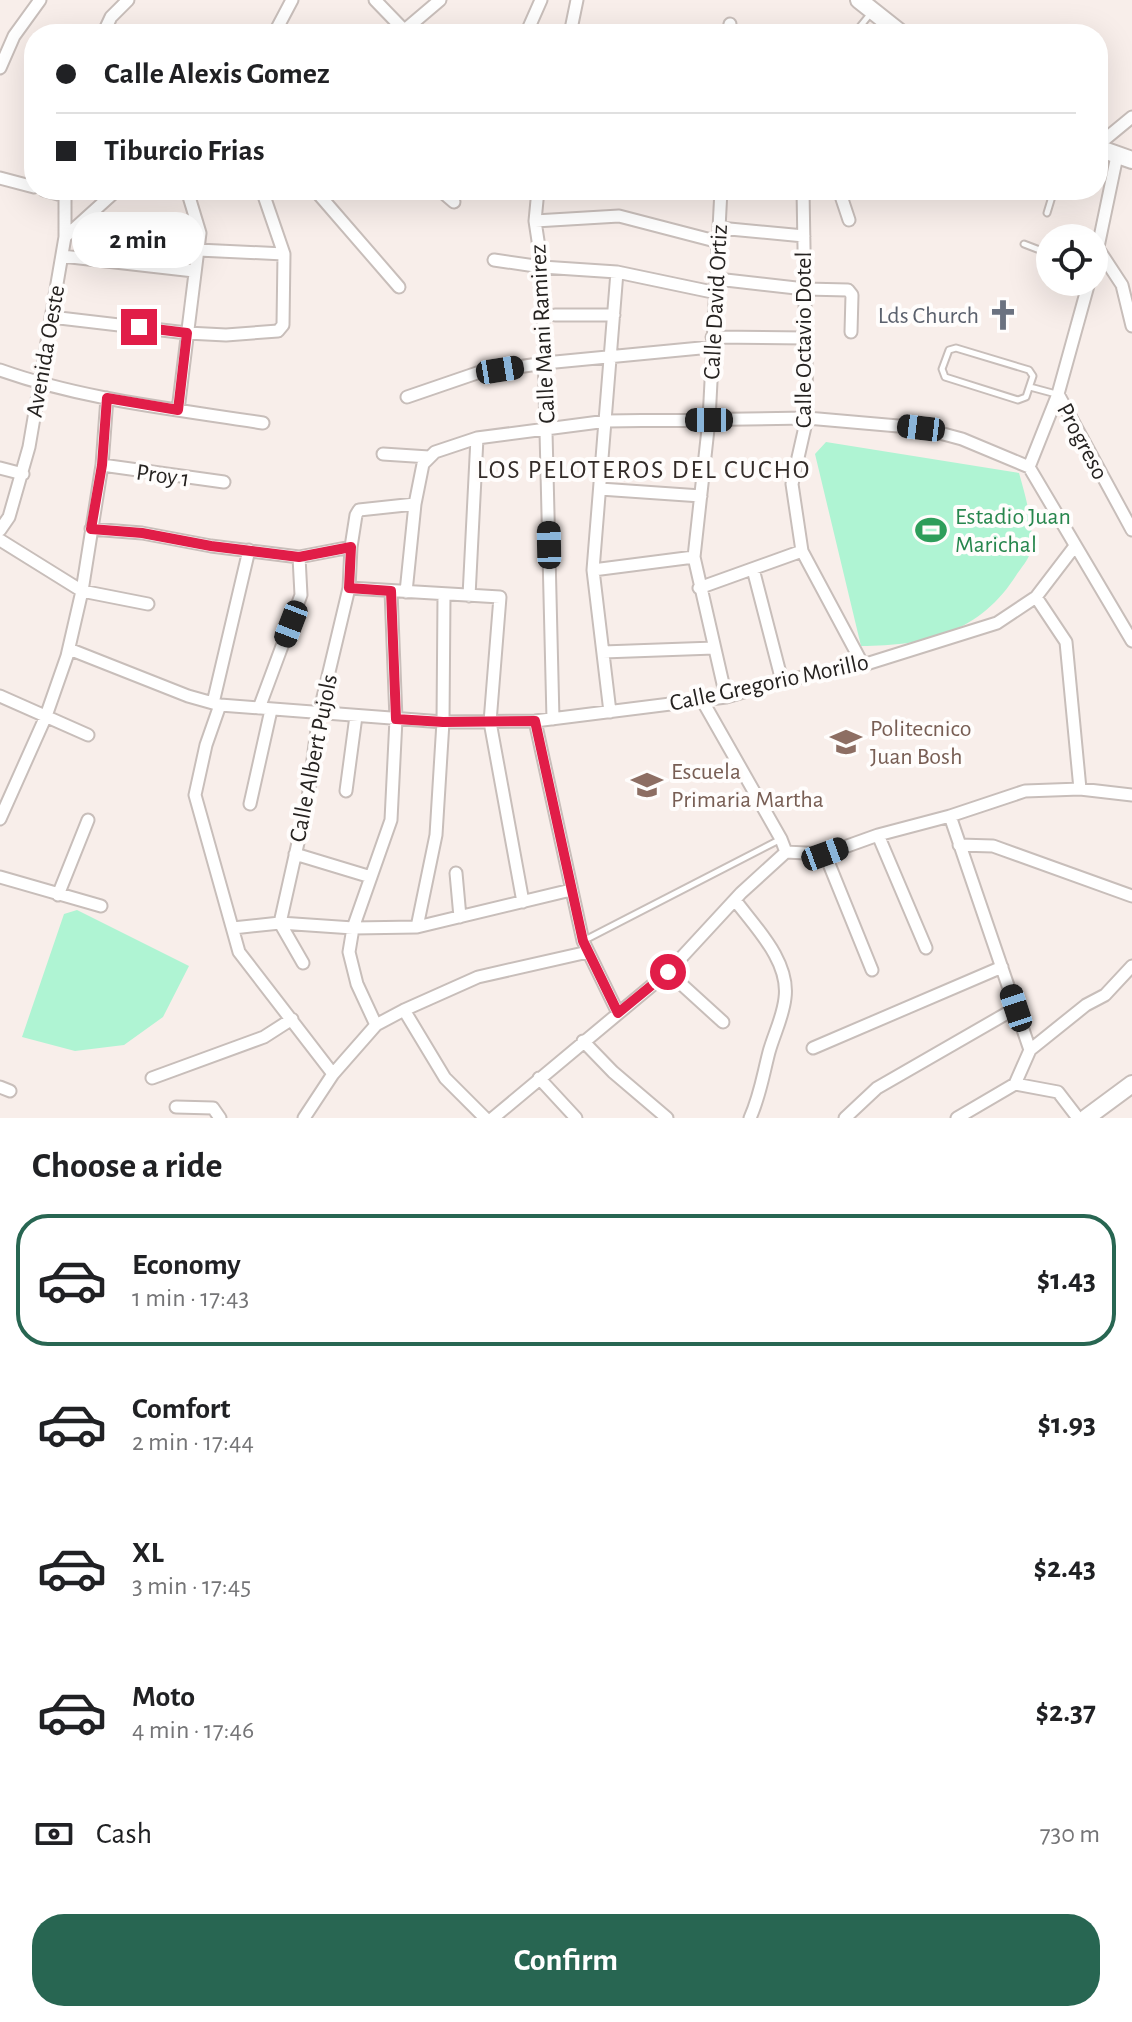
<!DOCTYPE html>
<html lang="en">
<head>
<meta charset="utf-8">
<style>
  body { margin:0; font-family:"Alegreya Sans",sans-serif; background:#f6f6f6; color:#202124; height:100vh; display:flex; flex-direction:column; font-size:30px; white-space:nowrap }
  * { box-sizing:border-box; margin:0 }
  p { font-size:26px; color:#757577 }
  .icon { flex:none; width:44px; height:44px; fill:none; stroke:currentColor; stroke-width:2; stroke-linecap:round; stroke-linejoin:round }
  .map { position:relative; height:1118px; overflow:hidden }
  .details { display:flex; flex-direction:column; background:#fff; flex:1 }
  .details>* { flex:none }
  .top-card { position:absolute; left:24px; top:24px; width:1084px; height:176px; border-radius:32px; box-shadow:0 8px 32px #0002; display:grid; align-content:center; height:176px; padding:0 32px; background:#fff }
  .fabs { position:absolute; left:1036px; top:224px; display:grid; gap:16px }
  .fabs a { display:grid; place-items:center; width:72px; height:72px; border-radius:50%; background:#fff; box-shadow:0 8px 32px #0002; font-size:40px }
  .end { position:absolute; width:36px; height:36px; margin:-18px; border:10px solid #e11d48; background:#fff; box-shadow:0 0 0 4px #fff }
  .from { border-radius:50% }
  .bubble { position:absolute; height:56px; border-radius:28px; background:#fff; box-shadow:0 8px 32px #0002; font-size:26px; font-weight:600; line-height:56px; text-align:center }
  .car { position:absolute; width:24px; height:48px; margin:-24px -12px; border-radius:10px; box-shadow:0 0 6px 2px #0007; background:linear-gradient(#222 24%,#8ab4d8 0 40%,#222 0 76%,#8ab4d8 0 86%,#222 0) }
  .top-card b { display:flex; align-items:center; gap:28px; height:76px; font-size:30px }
  .top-card b+b { border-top:2px solid #e0e0e0 }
  .top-card i { width:20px; height:20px; background:#202124 }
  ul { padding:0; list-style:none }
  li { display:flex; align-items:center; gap:24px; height:132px; margin:0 16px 12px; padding:0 16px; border:4px solid transparent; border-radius:32px }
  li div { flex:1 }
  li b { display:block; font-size:30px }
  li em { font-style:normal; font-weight:600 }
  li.on { border-color:#286652 }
  li>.icon { width:72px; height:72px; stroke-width:1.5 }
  h2 { padding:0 32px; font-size:36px; line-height:96px }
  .pay { display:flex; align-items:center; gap:20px; height:88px; padding:0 32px; font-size:30px }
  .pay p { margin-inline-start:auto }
  .primary-button { display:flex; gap:16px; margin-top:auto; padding:16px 32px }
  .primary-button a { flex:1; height:92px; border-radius:32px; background:#286652; color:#fff; font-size:32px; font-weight:600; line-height:92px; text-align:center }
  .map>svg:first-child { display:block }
  .green { fill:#aff4d3 }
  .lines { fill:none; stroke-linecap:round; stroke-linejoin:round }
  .lane-casing { stroke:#c8beba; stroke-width:9 }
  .street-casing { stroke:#c8beba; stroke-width:15 }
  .secondary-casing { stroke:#c8beba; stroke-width:20 }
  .lane { stroke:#fff; stroke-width:5 }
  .street { stroke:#fff; stroke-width:11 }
  .secondary { stroke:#fff; stroke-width:16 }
  .route { stroke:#e11d48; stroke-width:10 }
  .labels { text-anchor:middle; stroke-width:8; stroke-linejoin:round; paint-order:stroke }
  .street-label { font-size:24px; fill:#252220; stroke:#fffdfc }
  .worship-label { font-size:24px; fill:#5b616d; stroke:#fffdfc; text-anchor:end }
  .leisure-label { font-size:24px; fill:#27864d; stroke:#fffdfc; text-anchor:start }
  .education-label { font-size:24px; fill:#785e54; stroke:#fffdfc; text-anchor:start }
  .neighbourhood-label { font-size:26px; letter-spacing:2px; fill:#342c29; stroke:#fffdfc }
</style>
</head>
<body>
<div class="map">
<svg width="1132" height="1118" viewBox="0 0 1132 1118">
  <rect width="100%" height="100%" fill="#f8eeea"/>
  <!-- green -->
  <path class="green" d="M826 442 1019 473C1025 494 1036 532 1030 553 1028 560 1021 568 1017 574 981 632 926 646 861 646L815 454Z
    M77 910 189 966 163 1017 124 1045 75 1051 22 1037 64 914Z"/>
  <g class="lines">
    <defs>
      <path id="lane" d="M854 34 871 13
        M1047 213 1054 190
        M1024 244 1050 254
        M956 348 1029 370 1033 376 1026 397 1018 400 945 377 942 369 949 350Z
        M1030 387 1056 394
        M583 941 781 839"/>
      <path id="street" d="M375 0 404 30
        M103 34 111 17 128 0
        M274 34 292 0
        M400 34 440 0
        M526 34 541 0
        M570 34 577 0
        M728 34 730 24
        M0 68 14 36 40 0
        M1098 145 1132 117
        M0 178 34 187
        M44 190 65 196
        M315 190 399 287
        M440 190 454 202
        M538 190 535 221 542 267 553 719
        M721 190 709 420 694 557 726 697
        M803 190 807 418 792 484 802 551 863 665
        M839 190 849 220
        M535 221 619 216 719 242
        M719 228 804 236
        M65 237 117 190
        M198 250 284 254
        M1099 250 1122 285 1132 326
        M62 256 194 271
        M494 260 542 267 617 272 717 293
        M1094 266 1117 156
        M717 279 805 289 848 290 852 295 851 332
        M555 315H614
        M51 317 187 333 226 335 278 331 283 325 284 254 262 190
        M712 337 806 338
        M0 370C84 400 175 409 263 423
        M1058 394 1132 530
        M407 397 477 373 545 363 711 347
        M178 410 200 233 187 190
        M383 454 429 457
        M102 465 224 482
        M1029 467 1132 641
        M1029 467 1058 394 1089 282
        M0 468 23 474
        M600 489 701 496
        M91 529 142 533 211 546 299 557 351 547 356 515 359 510 415 504
        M0 530 9 517 29 447 65 237V190
        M0 540 82 591 148 604
        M753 569 782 681
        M593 570 694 557
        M349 588 500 597 490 722 523 902
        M699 588 802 551
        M406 592 415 504 423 464 435 452 477 438 607 421 807 418 921 428 962 439 1029 467
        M469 596 477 438
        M1036 597 1066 642 1080 789
        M69 649 188 696 220 705 443 722 535 721 726 697 782 681 863 665 997 623 1036 597 1075 546
        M603 652 714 648
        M0 696 88 735
        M702 700 781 839 786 852
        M213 703 249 550
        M220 705 206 745 195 795 239 952 333 1074
        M259 708 301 595 299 557
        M610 712 593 570 617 272
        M535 721 583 941 618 1013
        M346 791 356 716
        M250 804 271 710
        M950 816 1030 1050
        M0 819 46 716 67 656 82 591 102 465 107 398
        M878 835 926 948
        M959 845 993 846 1132 896
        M295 854 371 877
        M825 854 872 970
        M456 873 460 917
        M0 877 101 906
        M58 895 88 820
        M735 900C755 927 790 961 785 998 783 1017 774 1034 769 1052 763 1075 760 1096 750 1118
        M417 927 436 835 443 722 444 596
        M233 928 280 923 353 928 417 927 571 890
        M303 963 280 923 308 798 319 714 349 588 351 547
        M668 972 723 1022
        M404 1010 445 1078 485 1118
        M376 1025 357 984 349 952 353 928 391 820 396 719 391 591
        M583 1041 613 1072 667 1118
        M813 1048 1002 967
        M152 1078 264 1037 292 1019
        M539 1078 576 1118
        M1015 1084 1058 1092 1078 1118
        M0 1087 10 1091
        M176 1107 213 1108 220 1118
        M304 1118 333 1074 376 1025 404 1010 478 977 588 952
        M493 1118 668 972 741 893 786 852 825 854 878 835 950 816 1025 791 1080 789 1132 795
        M845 1118 877 1088 1016 1008
        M957 1118 1015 1084 1030 1050 1086 1005 1105 995 1132 966"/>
      <path id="secondary" d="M859 0 902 34
        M1098 148 1132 160
        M1086 1118 1132 1084"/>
    </defs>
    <!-- lane casing -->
    <use href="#lane" class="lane-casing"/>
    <!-- street casing -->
    <use href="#street" class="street-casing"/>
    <!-- secondary casing -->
    <use href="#secondary" class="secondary-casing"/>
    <!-- lane -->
    <use href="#lane" class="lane"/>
    <!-- street -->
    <use href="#street" class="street"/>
    <!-- secondary -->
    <use href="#secondary" class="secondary"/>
  </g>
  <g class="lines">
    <!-- route -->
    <path class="route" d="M139 327 187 333 178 410 107 398 102 465 91 529 142 533 211 546 299 557 351 547 349 588 391 591 396 719 443 722 535 721 583 941 618 1013 668 972"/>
  </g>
  <!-- icons -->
  <defs>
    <symbol id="church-bare" viewBox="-9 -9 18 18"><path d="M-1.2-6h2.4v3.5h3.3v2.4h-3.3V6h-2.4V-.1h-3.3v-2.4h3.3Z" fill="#6b7280" stroke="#fffdfc" stroke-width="2.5" paint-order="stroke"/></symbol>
    <symbol id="stadium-bare" viewBox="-9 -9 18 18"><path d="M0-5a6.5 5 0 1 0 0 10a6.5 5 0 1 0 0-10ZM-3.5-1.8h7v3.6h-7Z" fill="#2e9e5b" stroke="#fffdfc" stroke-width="2.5" paint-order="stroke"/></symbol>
    <symbol id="school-bare" viewBox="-9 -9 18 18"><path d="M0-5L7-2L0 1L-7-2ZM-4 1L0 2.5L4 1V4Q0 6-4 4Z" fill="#8d6e63" stroke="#fffdfc" stroke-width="2.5" paint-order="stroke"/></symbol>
  </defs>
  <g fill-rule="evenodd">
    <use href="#church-bare" x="981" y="293" width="44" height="44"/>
    <use href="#stadium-bare" x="909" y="508" width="44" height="44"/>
    <use href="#school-bare" x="824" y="720" width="44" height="44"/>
    <use href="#school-bare" x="625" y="763" width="44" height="44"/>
  </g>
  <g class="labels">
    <!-- street labels -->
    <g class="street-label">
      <text transform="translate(715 302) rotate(-87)" y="8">Calle David Ortiz</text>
      <text transform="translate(542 334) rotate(-93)" y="8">Calle Mani Ramirez</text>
      <text transform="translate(803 340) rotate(-90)" y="8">Calle Octavio Dotel</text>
      <text transform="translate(45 351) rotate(-80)" y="8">Avenida Oeste</text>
      <text transform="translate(1083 441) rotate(62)" y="8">Progreso</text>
      <text transform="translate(163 475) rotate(8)" y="8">Proy 1</text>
      <text transform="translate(769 682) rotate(-12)" y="8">Calle Gregorio Morillo</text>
      <text transform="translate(313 758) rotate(-79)" y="8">Calle Albert Pujols</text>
    </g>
    <!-- worship labels -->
    <g class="worship-label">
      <text x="979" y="323">Lds Church</text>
    </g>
    <!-- leisure labels -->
    <g class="leisure-label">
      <text x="955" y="524">Estadio Juan<tspan x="955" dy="28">Marichal</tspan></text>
    </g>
    <!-- education labels -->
    <g class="education-label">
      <text x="870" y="736">Politecnico<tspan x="870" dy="28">Juan Bosh</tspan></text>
      <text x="671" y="779">Escuela<tspan x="671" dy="28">Primaria Martha</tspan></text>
    </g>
    <!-- neighbourhood labels -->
    <g class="neighbourhood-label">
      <text x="644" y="478">LOS PELOTEROS DEL CUCHO</text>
    </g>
  </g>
</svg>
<div class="fabs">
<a><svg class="icon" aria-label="locate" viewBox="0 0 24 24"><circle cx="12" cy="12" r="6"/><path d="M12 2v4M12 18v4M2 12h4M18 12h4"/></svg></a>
</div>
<i class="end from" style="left:668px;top:972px"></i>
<i class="end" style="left:139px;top:327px"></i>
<div class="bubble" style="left:72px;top:212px;width:132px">2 min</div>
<i class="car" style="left:500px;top:370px;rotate:81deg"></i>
<i class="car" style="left:709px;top:420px;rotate:270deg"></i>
<i class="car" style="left:921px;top:428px;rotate:277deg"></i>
<i class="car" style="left:549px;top:545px;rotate:359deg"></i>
<i class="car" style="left:291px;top:624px;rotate:201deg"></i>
<i class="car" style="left:825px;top:854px;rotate:70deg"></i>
<i class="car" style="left:1016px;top:1008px;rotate:342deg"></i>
<div class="top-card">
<b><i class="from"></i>Calle Alexis Gomez</b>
<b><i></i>Tiburcio Frias</b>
</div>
</div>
<section class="details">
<h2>Choose a ride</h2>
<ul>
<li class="on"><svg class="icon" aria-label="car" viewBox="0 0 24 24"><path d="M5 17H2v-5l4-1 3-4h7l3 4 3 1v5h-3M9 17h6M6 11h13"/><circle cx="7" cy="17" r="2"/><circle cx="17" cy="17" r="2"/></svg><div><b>Economy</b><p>1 min · 17:43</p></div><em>$1.43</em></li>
<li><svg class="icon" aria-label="car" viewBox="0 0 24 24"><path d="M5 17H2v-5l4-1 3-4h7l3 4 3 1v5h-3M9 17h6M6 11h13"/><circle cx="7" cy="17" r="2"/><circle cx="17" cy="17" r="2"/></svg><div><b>Comfort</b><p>2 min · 17:44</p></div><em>$1.93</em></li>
<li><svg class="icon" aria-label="car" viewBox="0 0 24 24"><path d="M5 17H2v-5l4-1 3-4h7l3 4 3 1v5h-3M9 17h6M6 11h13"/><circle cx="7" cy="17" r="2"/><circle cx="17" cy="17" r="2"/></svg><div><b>XL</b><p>3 min · 17:45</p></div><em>$2.43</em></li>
<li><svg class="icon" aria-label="car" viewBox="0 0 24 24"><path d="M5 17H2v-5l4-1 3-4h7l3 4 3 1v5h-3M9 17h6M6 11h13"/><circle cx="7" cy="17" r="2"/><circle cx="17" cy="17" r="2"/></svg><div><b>Moto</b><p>4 min · 17:46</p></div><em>$2.37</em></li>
</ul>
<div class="pay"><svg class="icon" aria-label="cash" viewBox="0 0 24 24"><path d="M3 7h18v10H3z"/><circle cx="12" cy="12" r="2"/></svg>Cash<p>730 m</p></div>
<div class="primary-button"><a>Confirm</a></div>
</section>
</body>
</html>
